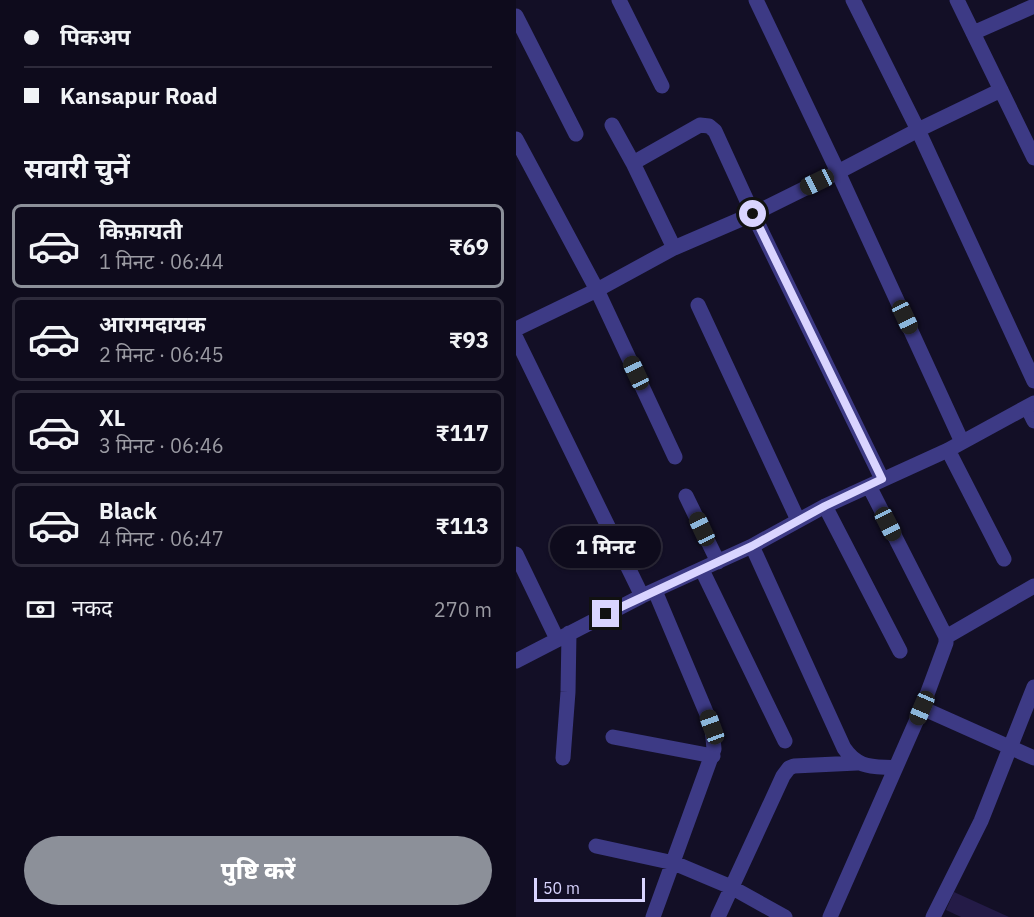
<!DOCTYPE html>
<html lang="hi">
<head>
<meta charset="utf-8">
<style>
  body { margin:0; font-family:"IBM Plex Sans","Noto Sans Devanagari",sans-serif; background:#1c1929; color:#f1f3f6; height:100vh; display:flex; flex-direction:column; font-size:22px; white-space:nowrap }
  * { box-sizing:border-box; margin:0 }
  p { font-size:20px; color:#9b9ba3 }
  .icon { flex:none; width:33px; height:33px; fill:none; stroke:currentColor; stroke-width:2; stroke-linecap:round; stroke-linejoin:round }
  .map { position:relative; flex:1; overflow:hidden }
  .side { display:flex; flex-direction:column; background:#0e0b1c; width:516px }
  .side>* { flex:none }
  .top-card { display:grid; align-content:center; height:132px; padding:0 24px; background:#0e0b1c }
  .scale { position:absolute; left:18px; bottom:15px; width:111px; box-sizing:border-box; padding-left:6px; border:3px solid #d9d4ff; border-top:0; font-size:16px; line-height:21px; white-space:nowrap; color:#d9d4ff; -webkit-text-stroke:4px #130f26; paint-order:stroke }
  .end { position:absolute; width:27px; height:27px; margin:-14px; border:8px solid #d9d4ff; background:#111; box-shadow:0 0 0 3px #111 }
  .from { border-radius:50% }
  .bubble { position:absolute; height:42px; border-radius:21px; background:#0e0b1c; box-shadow:0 2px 4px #0004,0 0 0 2px #2e2b3b; font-size:20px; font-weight:800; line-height:42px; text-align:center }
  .car { position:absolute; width:18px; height:36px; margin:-18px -9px; border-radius:8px; box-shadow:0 0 4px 2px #0007; background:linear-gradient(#222 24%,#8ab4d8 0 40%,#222 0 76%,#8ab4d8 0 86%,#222 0) }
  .top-card b { display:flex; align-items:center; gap:21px; height:57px; font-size:22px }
  .top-card b+b { border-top:2px solid #2e2b3b }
  .top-card i { width:15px; height:15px; background:#f1f3f6 }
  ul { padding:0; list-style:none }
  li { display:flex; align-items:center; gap:18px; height:84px; margin:0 12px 9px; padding:0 12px; border:3px solid #2e2b3b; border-radius:9px }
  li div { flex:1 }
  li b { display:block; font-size:22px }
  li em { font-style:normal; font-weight:800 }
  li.selected { border-color:#8c9099 }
  li>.icon { width:54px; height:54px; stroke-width:1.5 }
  h2 { padding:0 24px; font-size:27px; line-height:72px }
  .pay { display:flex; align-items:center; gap:15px; height:66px; padding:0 24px; font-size:22px }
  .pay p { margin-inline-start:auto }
  .primary-button { display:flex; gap:12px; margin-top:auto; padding:12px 24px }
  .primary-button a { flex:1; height:69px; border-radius:36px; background:#8c9099; color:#fff; font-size:24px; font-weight:800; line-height:69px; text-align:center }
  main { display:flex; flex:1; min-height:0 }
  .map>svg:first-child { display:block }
  .building { fill:#241b47 }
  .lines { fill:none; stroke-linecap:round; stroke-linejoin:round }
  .minor { stroke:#3d3a85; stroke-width:15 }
  .route { stroke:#d9d4ff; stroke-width:8 }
</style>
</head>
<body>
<main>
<section class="side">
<div class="top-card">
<b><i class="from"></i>पिकअप</b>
<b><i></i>Kansapur Road</b>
</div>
<h2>सवारी चुनें</h2>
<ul>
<li class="selected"><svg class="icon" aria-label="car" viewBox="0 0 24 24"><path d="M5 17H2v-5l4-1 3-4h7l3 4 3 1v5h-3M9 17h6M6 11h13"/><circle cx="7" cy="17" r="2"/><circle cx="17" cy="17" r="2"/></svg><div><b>किफ़ायती</b><p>1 मिनट · 06:44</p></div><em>₹69</em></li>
<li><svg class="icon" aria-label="car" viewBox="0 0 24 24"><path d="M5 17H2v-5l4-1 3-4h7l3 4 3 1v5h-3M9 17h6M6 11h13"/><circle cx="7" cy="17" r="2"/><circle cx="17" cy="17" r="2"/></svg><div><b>आरामदायक</b><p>2 मिनट · 06:45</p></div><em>₹93</em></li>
<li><svg class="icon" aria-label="car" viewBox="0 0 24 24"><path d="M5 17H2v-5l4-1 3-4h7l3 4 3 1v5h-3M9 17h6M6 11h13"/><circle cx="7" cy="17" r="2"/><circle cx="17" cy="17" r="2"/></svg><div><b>XL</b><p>3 मिनट · 06:46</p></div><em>₹117</em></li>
<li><svg class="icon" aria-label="car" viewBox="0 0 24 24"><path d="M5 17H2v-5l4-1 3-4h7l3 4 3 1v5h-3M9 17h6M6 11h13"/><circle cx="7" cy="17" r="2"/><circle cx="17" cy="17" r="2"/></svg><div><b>Black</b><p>4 मिनट · 06:47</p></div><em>₹113</em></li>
</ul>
<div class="pay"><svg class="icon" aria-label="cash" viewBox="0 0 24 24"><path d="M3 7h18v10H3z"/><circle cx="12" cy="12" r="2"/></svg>नकद<p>270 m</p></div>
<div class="primary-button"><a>पुष्टि करें</a></div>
</section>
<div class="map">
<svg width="518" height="917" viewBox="0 0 518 917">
  <rect width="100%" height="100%" fill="#130f26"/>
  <!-- building -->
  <path class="building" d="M438 892 493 917H445L430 910Z"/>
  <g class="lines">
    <!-- minor -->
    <path class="minor" d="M103 0 146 86
      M240 0 322 172 446 442
      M337 0 402 130 518 381
      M441 0 518 158
      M0 16 60 134
      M457 33 518 6
      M96 125 117 163 158 248
      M0 139 81 290 159 457
      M117 163 184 125 193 126 199 131 237 214 366 479
      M182 305 282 520
      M0 329 81 290 158 248 237 214 322 172 402 130 485 90
      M0 338 126 596
      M511 407 518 421
      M432 450 488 559
      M170 496 202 562
      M309 506 384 651
      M236 546 328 748C342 769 357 766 379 768
      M0 554 41 639
      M186 570 269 741
      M430 637 518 586
      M0 661 126 596 236 546 309 506 432 450 518 403
      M406 708 518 758
      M97 737 197 756
      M47 758 52 692 53 633
      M80 846 158 863 215 887 269 917
      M137 917 198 749 196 727 190 712 139 591
      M202 917 267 776 273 768 278 766 341 763
      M314 917 406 708 430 643V637L353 486
      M417 917 465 821 518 687"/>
  </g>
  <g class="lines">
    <!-- route -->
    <path class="route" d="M90 614 236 546 309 506 366 479 237 214"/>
  </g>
</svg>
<div class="scale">50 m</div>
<i class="end from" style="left:237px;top:214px"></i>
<i class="end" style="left:90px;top:614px"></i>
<div class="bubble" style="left:34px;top:526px;width:111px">1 मिनट</div>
<i class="car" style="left:301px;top:182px;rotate:244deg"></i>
<i class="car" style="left:389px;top:317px;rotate:155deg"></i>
<i class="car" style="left:120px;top:373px;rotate:335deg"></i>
<i class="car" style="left:372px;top:524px;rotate:153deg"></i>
<i class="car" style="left:186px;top:529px;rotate:335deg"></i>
<i class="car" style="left:406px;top:708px;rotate:203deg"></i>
<i class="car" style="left:196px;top:727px;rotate:340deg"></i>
</div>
</main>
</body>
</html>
